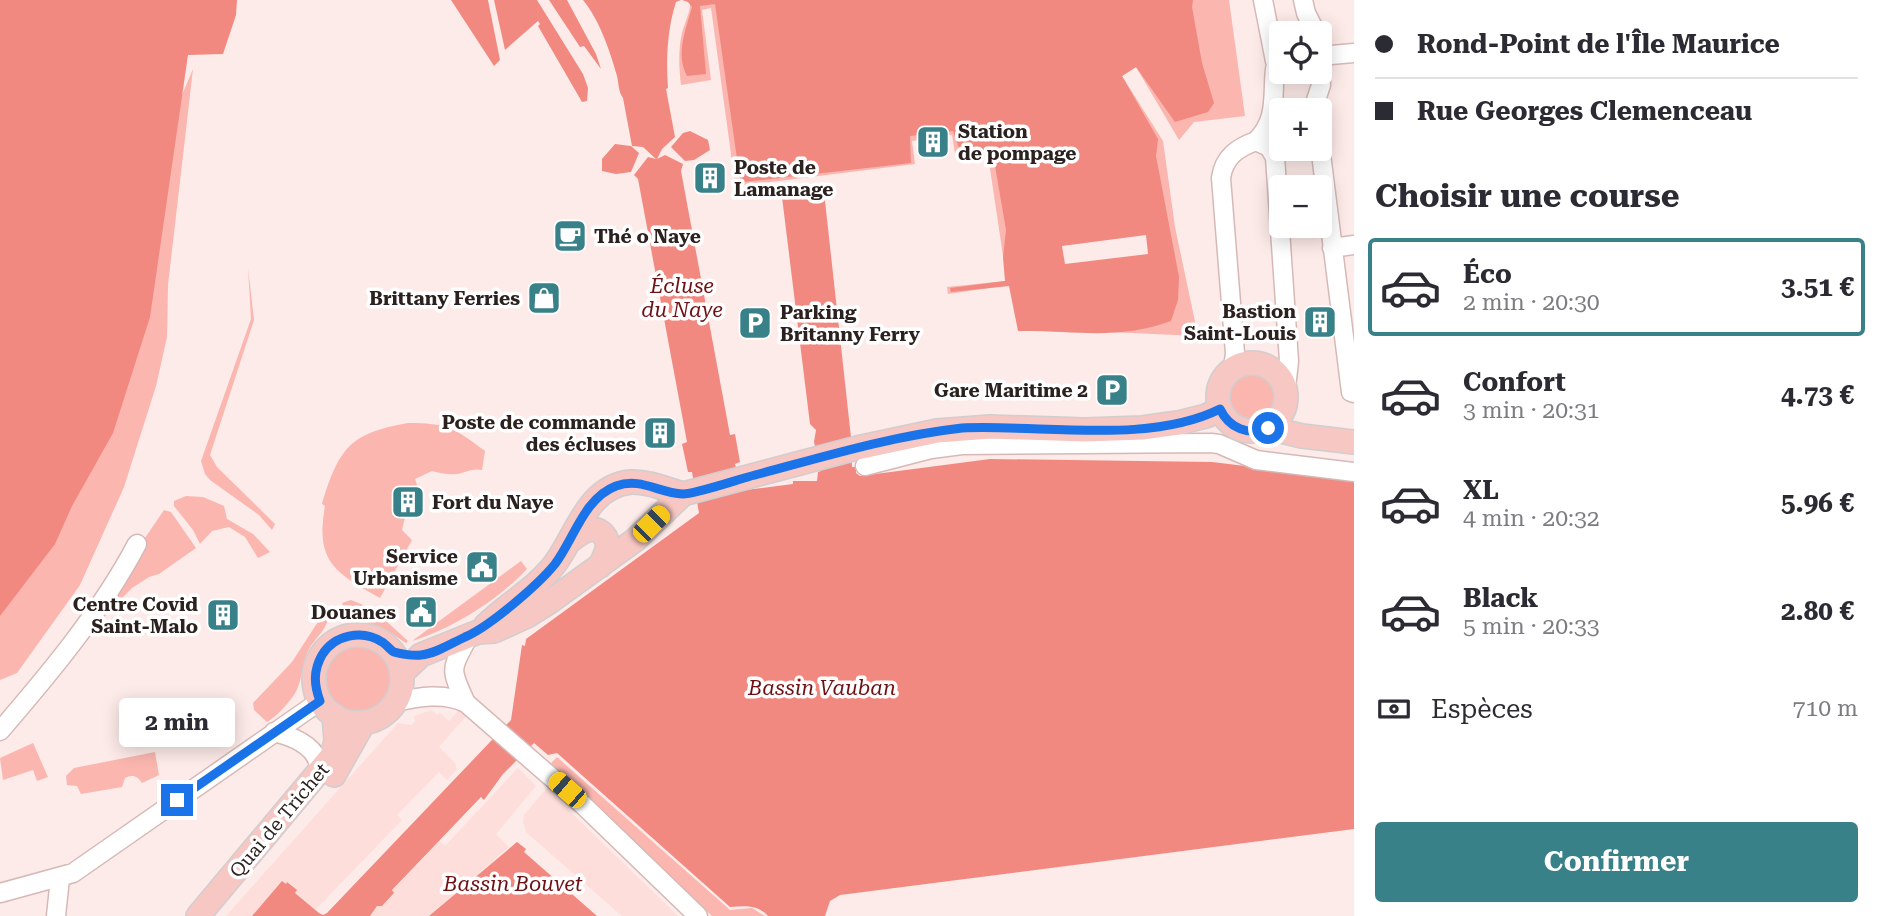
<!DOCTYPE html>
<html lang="fr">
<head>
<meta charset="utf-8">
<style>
  body { margin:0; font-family:"Roboto Serif",serif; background:#f7f7f7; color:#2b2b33; height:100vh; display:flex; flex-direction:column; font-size:26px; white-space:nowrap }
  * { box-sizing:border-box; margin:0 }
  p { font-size:23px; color:#7c7c81 }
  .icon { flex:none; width:38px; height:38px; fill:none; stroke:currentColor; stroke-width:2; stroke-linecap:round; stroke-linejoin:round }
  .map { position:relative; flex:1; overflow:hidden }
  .panel { display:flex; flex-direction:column; background:#fff; width:525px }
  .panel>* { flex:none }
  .hud { display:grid; align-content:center; height:154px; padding:0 21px; background:#fff }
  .fabs { position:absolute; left:1269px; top:21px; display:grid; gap:14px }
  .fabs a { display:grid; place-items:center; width:63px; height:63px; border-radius:7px; background:#fff; box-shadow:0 4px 18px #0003; font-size:35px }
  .end { position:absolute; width:32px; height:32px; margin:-16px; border:9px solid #1a73e8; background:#fff; box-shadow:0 0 0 4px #fff }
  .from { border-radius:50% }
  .bubble { position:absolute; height:49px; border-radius:7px; background:#fff; box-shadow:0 4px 18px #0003; font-size:23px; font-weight:700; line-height:49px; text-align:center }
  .car { position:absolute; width:21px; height:42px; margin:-21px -10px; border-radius:9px; box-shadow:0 0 5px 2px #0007; background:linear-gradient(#f5c518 24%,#345 0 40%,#f5c518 0 76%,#345 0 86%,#f5c518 0) }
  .hud b { display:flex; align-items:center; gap:24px; height:66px; font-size:26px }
  .hud b+b { border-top:2px solid #e1e1e2 }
  .hud i { width:18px; height:18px; background:#2b2b33 }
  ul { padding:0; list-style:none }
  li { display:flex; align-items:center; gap:21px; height:98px; margin:0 14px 10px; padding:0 7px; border:4px solid transparent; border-radius:7px }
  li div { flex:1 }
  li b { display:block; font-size:26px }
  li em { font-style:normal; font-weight:700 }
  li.on { border-color:#398189 }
  li>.icon { width:63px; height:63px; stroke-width:1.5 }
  h2 { padding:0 21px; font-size:32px; line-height:84px }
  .pay { display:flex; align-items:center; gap:18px; height:77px; padding:0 21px; font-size:26px }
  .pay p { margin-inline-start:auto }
  .primary-button { display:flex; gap:14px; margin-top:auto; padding:14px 21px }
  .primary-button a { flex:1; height:80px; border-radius:7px; background:#398189; color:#fff; font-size:28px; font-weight:700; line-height:80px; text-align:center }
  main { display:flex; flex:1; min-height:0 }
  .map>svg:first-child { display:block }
  .built { fill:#fddeda }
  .green { fill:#fab6af }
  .water { fill:#f18980 }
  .pier { fill:#fdebe9 }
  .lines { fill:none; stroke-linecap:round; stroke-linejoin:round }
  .minor-casing { stroke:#d6b9b6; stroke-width:21 }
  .major-casing { stroke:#d0cece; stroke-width:26 }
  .minor { stroke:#fff; stroke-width:18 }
  .major { stroke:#f6c7c3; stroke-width:23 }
  .route { stroke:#1a73e8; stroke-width:9 }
  .labels { text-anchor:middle; stroke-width:7; stroke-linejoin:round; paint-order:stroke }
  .poi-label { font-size:19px; font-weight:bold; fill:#2b211f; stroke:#fff; text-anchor:end }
  .street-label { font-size:19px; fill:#2b211f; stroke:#fff }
  .water-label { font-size:21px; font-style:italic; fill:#6f1114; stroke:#fff }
</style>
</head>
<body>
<main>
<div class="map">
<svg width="1354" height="916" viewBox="0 0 1354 916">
  <rect width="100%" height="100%" fill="#fdebe9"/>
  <!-- built -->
  <path class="built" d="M460 709 467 715 439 747 455 763 457 769 447 780 439 772 397 815 402 820 315 910 295 892 296 890 288 882 286 884 282 882 252 916H226L398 723 412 725 415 721 414 716 432 710 437 715 440 713 449 721Z
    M518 768 536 786 496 834 509 847 429 916H370L377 906H382L394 894 392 891 439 841 445 846Z
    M547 788 587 828 678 916H622L526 832 523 822 524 815Z"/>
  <!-- green -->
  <path class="green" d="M690 0H747L1116 70 1135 0H1229L1245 116 1194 122 1179 140 1136 67 1122 76 1163 141 1175 227 1198 336 1020 328 1011 285 948 294 947 287 1005 281 1006 276 988 155H986V158L964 160 963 157 956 159 952 135 912 141 915 164 738 186 735 183 711 8 702 10 711 80 681 85C679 67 678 50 682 33 685 21 691 12 690 0Z
    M193 69 168 285 167 337 156 386 124 487 80 585 17 673 0 680V256L171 121Z
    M248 268 254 320 210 455 217 467 275 524 272 530 259 515 210 480 205 474 201 461 251 319Z
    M1228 400a25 25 0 1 1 50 0a25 25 0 1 1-50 0Z
    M408 423C446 423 455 428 485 451L482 470C473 468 466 472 457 474 448 475 440 473 432 471L415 479 417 485 405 499 408 505 402 530 412 540 380 598C335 573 315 562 325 506L322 504C339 448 350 433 408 423Z
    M186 496 203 497 224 506 227 519 253 534 270 552 258 558 245 537 229 527 212 531 200 544 193 530 174 506V501Z
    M164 510 171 512 196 548 159 574 149 577 132 588 117 603 112 600 145 538Z
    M521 561 527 569C498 600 452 629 412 641Z
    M351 600 373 609 408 641 406 643C399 639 393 633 386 630 372 622 349 620 342 603Z
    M328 616C328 629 315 638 309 649 301 663 303 682 294 695 287 705 277 716 267 722L254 710 253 703 292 662 321 617Z
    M323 680a36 36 0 1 1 72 0a36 36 0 1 1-72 0Z
    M33 743 48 777 37 781 33 770 3 780 0 758Z
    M155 752 159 775 142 783C138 776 132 774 125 778L122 787 81 794 77 786 67 785 66 776 74 768Z
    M557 757 730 910 752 908 765 916H712L551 763Z"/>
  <!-- water -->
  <path class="water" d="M0 0H237L236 15 223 54 188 55 150 317 113 433 72 506 55 544 0 616Z
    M451 0H488L500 60 494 66Z
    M494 0H537L583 74 588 88 587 101 582 102 538 26 540 24 538 21 505 50Z
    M549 0H567L596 54 601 69 584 46 580 47Z
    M583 0H681L676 2C667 30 666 60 668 88L666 89 675 137 662 149 657 159 665 155 683 164 681 171 730 435 735 434 740 462 735 464 741 488 745 490 793 484V481H817L818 472 821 471 814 442 816 430 810 424 782 197H809V194L824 192 851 437 852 467H856V473L860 476 990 459 1212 462 1354 479V829L840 895 830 901 825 916H768C757 904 745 906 730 907L557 753 548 755 534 743 503 774 484 800 481 797 392 890 394 893 382 906H377L370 916H252L282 881 286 884 287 882 297 890 295 893 319 913 323 915 327 913 511 720 522 645 525 646 526 639 699 513 692 472H688L682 444 687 442 638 179 634 175 648 157 656 159 643 147 632 146 623 98C618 91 619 84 617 76 610 51 599 19 583 0Z
    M682 0H1193L1192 7 1202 63 1214 103 1208 112 1175 122 1136 67 1122 76 1158 139 1156 156 1179 277 1178 300 1171 321C1117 341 1073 330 1018 331L1009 286 951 292 950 288 1005 281 1003 257 1006 230 992 148C982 151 970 157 960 151L953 131 910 136 911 163 744 182 740 180 715 4 700 6 706 74 687 76C675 54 686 29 692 7L688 2Z
    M690 131 708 140 710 150 694 160 685 161 671 147 683 133Z
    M615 144 631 146 639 153 631 172 616 174 602 171V159Z
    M517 842 526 849 524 852 597 916H429Z"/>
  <!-- pier -->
  <path class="pier" d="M1146 235 1148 254 1065 264 1062 246Z"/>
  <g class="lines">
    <defs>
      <path id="minor" d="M1263 0 1275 61 1278 65
        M1303 0 1306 13 1316 33
        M1320 56 1354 53
        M1315 110V103L1321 85 1320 56
        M1256 141C1278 119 1272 97 1275 69L1281 64
        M1320 146 1351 392 1354 393
        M1332 248 1354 245
        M1233 369 1235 353 1221 178C1224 157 1237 148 1256 141L1269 147 1275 157 1289 361 1286 388
        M865 466 931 449 962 445 1211 443 1219 444 1256 460 1354 472
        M395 702C418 697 444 692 466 703L582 804 698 916
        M466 703C448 665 452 670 469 635
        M0 731C50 673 101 612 137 544
        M274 732C295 737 319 747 320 771
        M0 893 73 873 320 701
        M56 916 60 878"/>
      <path id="major" d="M1218 397a34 34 0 1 1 68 0a34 34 0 1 1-68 0Z
        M1268 428 1302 436 1354 442
        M570 541C574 538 580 533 585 531 597 525 610 536 607 549 606 555 602 561 600 566
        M486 625C508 604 535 589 554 565 577 535 587 486 631 482 648 481 668 490 683 494
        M314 679a44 44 0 1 1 88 0a44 44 0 1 1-88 0Z
        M402 673 421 655 478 632 494 631 527 616 548 603 635 540 683 494 857 448 937 431 990 427 1085 430 1142 428 1178 423 1206 416 1220 409
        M334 775 364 722
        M198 916 332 756 336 741 334 715"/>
    </defs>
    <!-- minor casing -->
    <use href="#minor" class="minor-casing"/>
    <!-- major casing -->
    <use href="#major" class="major-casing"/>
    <!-- minor -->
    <use href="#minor" class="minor"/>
    <!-- major -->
    <use href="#major" class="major"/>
  </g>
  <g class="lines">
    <!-- route -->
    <path class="route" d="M177 800 320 701C314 685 313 671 322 655 334 635 362 629 382 642 386 644 390 650 394 652 400 654 414 656 421 655 435 654 452 643 465 637 489 627 538 585 555 564 574 539 584 498 616 486 641 477 658 493 683 494 696 494 739 479 755 475 823 457 891 436 962 428 1041 424 1148 445 1220 409 1229 428 1248 436 1268 428"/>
  </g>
  <!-- icons -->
  <defs>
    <symbol id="building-square" viewBox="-11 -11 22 22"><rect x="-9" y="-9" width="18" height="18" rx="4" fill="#398189" stroke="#fff"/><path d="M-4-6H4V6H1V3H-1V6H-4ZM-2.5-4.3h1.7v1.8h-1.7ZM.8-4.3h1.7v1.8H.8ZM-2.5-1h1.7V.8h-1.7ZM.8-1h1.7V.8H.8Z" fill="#fff"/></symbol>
    <symbol id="cafe-square" viewBox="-11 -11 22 22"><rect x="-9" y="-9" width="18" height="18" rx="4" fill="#398189" stroke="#fff"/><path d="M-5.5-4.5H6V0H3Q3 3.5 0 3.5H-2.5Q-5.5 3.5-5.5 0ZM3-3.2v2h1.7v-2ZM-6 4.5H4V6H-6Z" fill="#fff"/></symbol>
    <symbol id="shop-square" viewBox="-11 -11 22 22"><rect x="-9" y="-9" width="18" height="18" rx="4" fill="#398189" stroke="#fff"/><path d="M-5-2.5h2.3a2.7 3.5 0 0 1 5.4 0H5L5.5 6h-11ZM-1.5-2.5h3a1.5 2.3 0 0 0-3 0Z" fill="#fff"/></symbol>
    <symbol id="parking-square" viewBox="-11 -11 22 22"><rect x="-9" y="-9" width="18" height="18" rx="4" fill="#398189" stroke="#fff"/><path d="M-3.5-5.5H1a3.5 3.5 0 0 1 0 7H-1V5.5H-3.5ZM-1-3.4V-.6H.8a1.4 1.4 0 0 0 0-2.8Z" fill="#fff"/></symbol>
    <symbol id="civic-square" viewBox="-11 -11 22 22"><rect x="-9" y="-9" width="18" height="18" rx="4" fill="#398189" stroke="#fff"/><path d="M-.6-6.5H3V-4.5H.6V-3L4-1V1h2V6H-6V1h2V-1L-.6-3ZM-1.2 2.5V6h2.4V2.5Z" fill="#fff"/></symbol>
  </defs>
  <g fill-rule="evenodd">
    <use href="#building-square" x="914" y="123" width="38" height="38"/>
    <use href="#building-square" x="691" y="159" width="38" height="38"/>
    <use href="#cafe-square" x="551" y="217" width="38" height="38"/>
    <use href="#shop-square" x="525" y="279" width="38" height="38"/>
    <use href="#building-square" x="1301" y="303" width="38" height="38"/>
    <use href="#parking-square" x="736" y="304" width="38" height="38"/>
    <use href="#parking-square" x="1093" y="371" width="38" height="38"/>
    <use href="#building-square" x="641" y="414" width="38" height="38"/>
    <use href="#building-square" x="389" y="483" width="38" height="38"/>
    <use href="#civic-square" x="463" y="548" width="38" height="38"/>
    <use href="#civic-square" x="402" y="593" width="38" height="38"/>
    <use href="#building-square" x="204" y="596" width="38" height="38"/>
  </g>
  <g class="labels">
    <!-- poi labels -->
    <g class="poi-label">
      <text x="958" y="138" text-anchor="start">Station<tspan x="958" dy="22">de pompage</tspan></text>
      <text x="734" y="174" text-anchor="start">Poste de<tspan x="734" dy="22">Lamanage</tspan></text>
      <text x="594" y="243" text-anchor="start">Thé o Naye</text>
      <text x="520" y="305">Brittany Ferries</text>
      <text x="1296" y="318">Bastion<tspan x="1296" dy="22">Saint-Louis</tspan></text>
      <text x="780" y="319" text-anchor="start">Parking<tspan x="780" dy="22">Britanny Ferry</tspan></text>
      <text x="1088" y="397">Gare Maritime 2</text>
      <text x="636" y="429">Poste de commande<tspan x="636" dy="22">des écluses</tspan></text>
      <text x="432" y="509" text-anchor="start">Fort du Naye</text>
      <text x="458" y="563">Service<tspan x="458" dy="22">Urbanisme</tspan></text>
      <text x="198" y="611">Centre Covid<tspan x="198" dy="22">Saint-Malo</tspan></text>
      <text x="396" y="619">Douanes</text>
    </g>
    <!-- street labels -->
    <g class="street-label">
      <text transform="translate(279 820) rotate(-50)" y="7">Quai de Trichet</text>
    </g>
    <!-- water labels -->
    <g class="water-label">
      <text x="682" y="293">Écluse<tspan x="682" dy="24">du Naye</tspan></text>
      <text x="822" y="695">Bassin Vauban</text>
      <text x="513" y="891">Bassin Bouvet</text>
    </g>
  </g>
</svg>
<div class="fabs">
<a><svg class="icon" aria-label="locate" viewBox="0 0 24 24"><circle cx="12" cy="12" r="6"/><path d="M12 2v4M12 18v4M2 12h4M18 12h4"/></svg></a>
<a>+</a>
<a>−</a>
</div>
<i class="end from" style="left:1268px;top:428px"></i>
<i class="end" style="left:177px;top:800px"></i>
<div class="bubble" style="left:119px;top:698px;width:116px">2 min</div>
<i class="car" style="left:651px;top:524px;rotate:45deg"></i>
<i class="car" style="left:567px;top:790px;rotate:311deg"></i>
</div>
<section class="panel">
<div class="hud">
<b><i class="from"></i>Rond-Point de l'Île Maurice</b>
<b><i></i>Rue Georges Clemenceau</b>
</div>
<h2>Choisir une course</h2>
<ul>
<li class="on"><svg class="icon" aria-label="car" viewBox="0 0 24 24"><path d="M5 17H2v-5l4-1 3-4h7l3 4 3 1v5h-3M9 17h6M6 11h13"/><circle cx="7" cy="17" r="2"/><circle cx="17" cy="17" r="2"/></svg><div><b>Éco</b><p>2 min · 20:30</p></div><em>3.51 €</em></li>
<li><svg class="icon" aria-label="car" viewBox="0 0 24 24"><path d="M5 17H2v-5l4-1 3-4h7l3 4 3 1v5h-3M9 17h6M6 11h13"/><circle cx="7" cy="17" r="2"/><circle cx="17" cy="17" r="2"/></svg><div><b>Confort</b><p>3 min · 20:31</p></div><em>4.73 €</em></li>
<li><svg class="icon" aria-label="car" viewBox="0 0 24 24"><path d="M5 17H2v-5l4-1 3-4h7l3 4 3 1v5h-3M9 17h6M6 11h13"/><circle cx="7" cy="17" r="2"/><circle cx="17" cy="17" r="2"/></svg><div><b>XL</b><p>4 min · 20:32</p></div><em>5.96 €</em></li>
<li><svg class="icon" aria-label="car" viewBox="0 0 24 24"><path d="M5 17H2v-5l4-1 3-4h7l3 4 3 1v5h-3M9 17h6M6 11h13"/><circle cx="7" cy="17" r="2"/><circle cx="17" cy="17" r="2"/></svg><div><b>Black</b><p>5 min · 20:33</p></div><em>2.80 €</em></li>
</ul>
<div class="pay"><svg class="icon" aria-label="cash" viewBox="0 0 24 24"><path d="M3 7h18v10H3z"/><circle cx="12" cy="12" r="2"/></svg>Espèces<p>710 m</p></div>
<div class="primary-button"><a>Confirmer</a></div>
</section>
</main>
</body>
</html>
